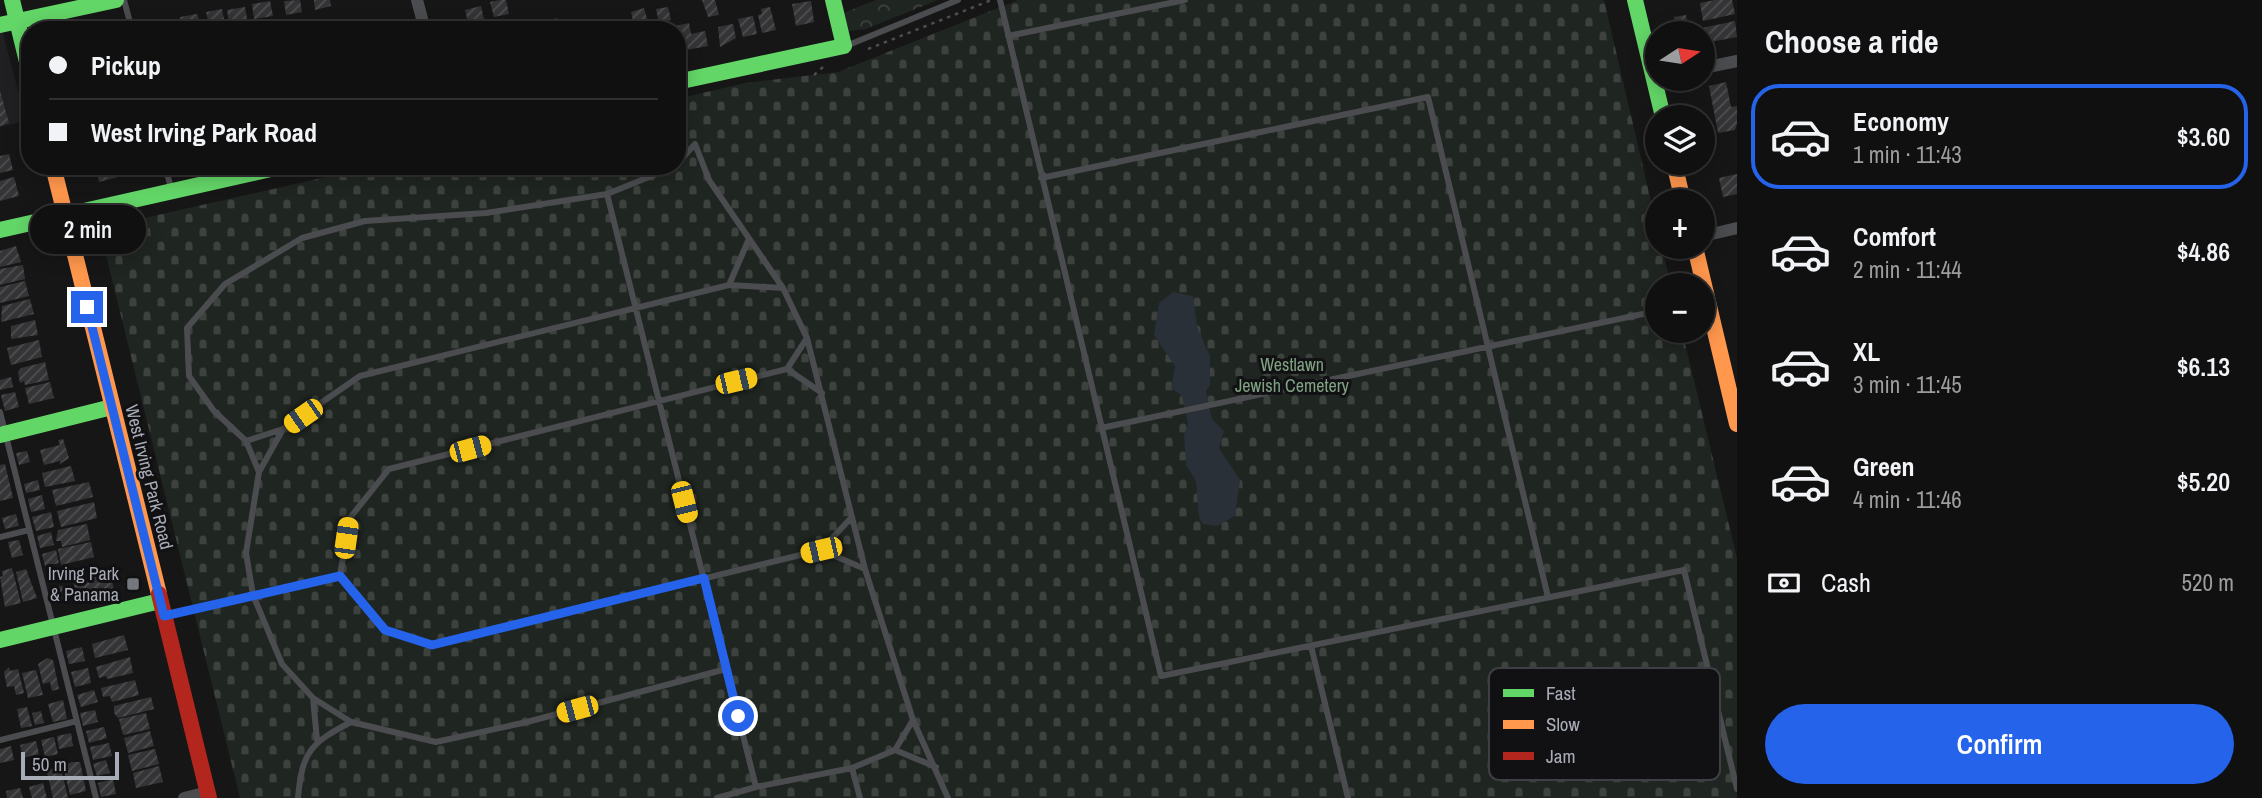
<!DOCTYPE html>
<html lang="en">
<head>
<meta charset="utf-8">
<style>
  body { margin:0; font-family:"Archivo Narrow",sans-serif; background:#1e1e1e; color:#f1f3f6; height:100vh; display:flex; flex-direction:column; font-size:26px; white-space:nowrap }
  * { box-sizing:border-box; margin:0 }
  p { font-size:23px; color:#9c9d9f }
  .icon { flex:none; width:38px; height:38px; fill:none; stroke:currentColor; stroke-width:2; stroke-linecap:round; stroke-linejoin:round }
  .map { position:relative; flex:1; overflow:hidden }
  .drawer { display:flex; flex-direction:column; background:#101010; width:525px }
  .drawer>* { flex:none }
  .guide { position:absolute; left:21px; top:21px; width:665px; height:154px; border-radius:28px; box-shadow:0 4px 18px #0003,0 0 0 2px #303030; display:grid; align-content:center; height:154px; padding:0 28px; background:#101010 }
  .needle { width:46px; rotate:78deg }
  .fabs { position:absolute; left:1645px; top:21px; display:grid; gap:14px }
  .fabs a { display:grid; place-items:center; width:70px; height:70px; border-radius:50%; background:#101010; box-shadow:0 4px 18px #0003,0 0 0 2px #303030; font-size:35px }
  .scale { position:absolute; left:21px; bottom:18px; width:98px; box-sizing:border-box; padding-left:7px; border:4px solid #a8acb7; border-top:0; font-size:19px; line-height:24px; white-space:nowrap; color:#a8acb7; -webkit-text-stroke:5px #111012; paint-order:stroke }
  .end { position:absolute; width:32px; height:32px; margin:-16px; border:9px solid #2563eb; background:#fff; box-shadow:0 0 0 4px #fff }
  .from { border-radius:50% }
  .bubble { position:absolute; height:49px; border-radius:24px; background:#101010; box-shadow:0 4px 18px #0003,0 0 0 2px #303030; font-size:23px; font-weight:600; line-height:49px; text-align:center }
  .car { position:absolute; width:21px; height:42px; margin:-21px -10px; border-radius:9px; box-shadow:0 0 5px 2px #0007; background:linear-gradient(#f5c518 24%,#345 0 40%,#f5c518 0 76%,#345 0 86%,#f5c518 0) }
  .guide b { display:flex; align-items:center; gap:24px; height:66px; font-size:26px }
  .guide b+b { border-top:2px solid #303030 }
  .guide i { width:18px; height:18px; background:#f1f3f6 }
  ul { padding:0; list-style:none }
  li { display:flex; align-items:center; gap:21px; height:105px; margin:0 14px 10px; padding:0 14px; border:4px solid transparent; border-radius:28px }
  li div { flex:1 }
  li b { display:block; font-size:26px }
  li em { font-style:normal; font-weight:600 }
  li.active { border-color:#2563eb }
  li>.icon { width:63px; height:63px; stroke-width:1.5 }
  h2 { padding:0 28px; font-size:32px; line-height:84px }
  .pay { display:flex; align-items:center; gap:18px; height:77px; padding:0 28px; font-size:26px }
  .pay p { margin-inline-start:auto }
  .cta { display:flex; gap:14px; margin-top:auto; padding:14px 28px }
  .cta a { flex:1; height:80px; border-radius:42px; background:#2563eb; color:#fff; font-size:28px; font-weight:600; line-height:80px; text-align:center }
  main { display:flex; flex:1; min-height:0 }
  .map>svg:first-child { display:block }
  .built { fill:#202022 }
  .forest { fill:url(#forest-crowns) }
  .cemetery { fill:url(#cemetery-stones) }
  .water { fill:#2a3038 }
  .building { fill:url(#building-hatch) }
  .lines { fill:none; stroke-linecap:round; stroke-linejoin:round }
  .path { stroke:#4c4d51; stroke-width:2.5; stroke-dasharray:3.5 5; stroke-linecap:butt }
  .lane { stroke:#4b4c4f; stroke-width:6 }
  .street { stroke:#4b4c4f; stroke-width:12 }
  .fast { stroke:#63d668; stroke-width:16 }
  .slow { stroke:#ff974d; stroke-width:16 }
  .jam { stroke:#b3261e; stroke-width:16 }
  .route { stroke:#2563eb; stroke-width:9 }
  .poi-dot { fill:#75787f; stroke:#111012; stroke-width:2.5 }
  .labels { text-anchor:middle; stroke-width:6; stroke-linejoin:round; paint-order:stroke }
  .park-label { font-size:18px; fill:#7fa283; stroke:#111012 }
  .street-label { font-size:18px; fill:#a8acb7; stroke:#111012 }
  .poi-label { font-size:18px; fill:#a8acb7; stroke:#111012; text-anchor:end }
  .key { fill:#111012; stroke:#3e3f44; stroke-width:2 }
  .key-label { font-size:19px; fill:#a8acb7 }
</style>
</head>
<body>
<main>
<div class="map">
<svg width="1737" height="798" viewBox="0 0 1737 798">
  <defs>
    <pattern id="forest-crowns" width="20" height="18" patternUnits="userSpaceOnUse" patternTransform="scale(1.75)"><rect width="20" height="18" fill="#1f2520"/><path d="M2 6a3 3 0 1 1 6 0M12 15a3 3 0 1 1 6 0" fill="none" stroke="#3d423e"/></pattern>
    <pattern id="cemetery-stones" width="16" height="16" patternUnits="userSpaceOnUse" patternTransform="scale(1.75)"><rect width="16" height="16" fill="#1f2520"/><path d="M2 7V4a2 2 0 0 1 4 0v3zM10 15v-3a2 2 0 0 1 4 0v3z" fill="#3d423e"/></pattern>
    <pattern id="building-hatch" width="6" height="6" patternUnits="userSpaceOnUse" patternTransform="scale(1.75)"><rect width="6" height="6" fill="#343436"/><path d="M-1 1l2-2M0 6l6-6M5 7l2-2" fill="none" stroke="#4f4f51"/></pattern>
  </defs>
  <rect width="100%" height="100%" fill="#161616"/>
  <!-- built -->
  <path class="built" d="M0 22 26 121 0 127Z"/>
  <!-- forest -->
  <path class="forest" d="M876 0H938L866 29 849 31 843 13Z"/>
  <!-- cemetery -->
  <path class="cemetery" d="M1018 0H1604L1657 227V247H1662L1671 285H1657V331H1682L1737 558V798H240L105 251C105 239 107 231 118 224L375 166H677V99L745 83 838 72Z"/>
  <!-- water -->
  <path class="water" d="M1173 292 1193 296 1197 327 1210 356V385L1206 391 1212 419 1224 431 1219 448 1240 480 1235 516 1217 526 1203 524 1199 517 1196 481 1186 465 1184 434 1188 424 1182 396 1171 388 1175 366 1154 335 1159 303Z"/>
  <!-- building -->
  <path class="building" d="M300 0 302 12 286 15 284 1Z
    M314 0H330L331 6 315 10Z
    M500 0H506L509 14 494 17 490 2Z
    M702 0H715L719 15 708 17Z
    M1715 0H1732L1735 14 1703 21 1700 3Z
    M270 1 273 16 254 19 252 4Z
    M811 1 814 22 796 26 792 4Z
    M481 6 484 19 468 23 465 10Z
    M245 7 249 30H230L227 10Z
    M668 7 671 20 659 23 656 9Z
    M770 7 776 30 762 33 758 15 762 14 761 9Z
    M644 8 648 22 634 25 631 12Z
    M222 9 226 30H210L206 12Z
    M197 14 203 30H181L180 17Z
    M1686 15 1688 28 1676 30 1674 17Z
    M753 16 757 34 743 37 738 19Z
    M557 18 559 30H546L544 21Z
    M175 19 177 30H161L160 23Z
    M1735 21 1737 37 1705 43 1702 28Z
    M689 23 691 34 705 31 708 46 681 51 676 26Z
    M733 24 736 38 720 47 718 27Z
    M1726 82 1731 107 1737 106V124L1735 130 1718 133 1709 86Z
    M0 91 9 123 0 126Z
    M9 154 13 170 0 173V156Z
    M95 166H123L125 175 99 182Z
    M1737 174V194L1723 197 1719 178Z
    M14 177 19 196 0 201V181Z
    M16 246 21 262 0 267V251Z
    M23 265 25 279 0 285V269Z
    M25 281 29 296 0 303V287Z
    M30 299 34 314 1 322 2 306Z
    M35 320 38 335 11 339V326Z
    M39 340 42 357 11 365 7 348Z
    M45 362 49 380 25 385 24 381 20 383 18 372 21 368Z
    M11 377 13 387 0 390V380Z
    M50 382 54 398 29 404 25 388Z
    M15 392 19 407 5 411 1 395Z
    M63 439 69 458 60 464V461L44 465 40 450 60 445 58 440Z
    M27 451 30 462 19 465 16 453Z
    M5 464 13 498 0 501V465Z
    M71 466 75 481 45 487 42 473Z
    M38 480 40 490 26 493 24 484Z
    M89 482 93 497 56 506 52 490Z
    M42 495 45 509 31 512 28 499Z
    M94 502 97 518 61 527 57 511Z
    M51 512 54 527 36 531 32 517Z
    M16 514 19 526 5 529 2 518Z
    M87 524 90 540 62 547 61 541H56L58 530Z
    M51 532 54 545 40 548 37 536Z
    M19 540 23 555 12 558 8 542Z
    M91 542 94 557 61 565 58 549Z
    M56 550 59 563 45 566 42 554Z
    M12 568 21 603 5 607 0 577 3 576 2 571Z
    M26 569 37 598 23 602 16 572Z
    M110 572 114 590 77 598 73 581Z
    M66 585 69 600 54 604 51 588Z
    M124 635 128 650 95 658 92 644Z
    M82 647 85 661 69 664 66 651Z
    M130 657 133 673 107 679 106 676 99 678 96 667Z
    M47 658 53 660 59 689 52 691 50 682 43 684 38 664Z
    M9 667 10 671 18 669 24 693 16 695 14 686 7 687 4 672Z
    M88 668 91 683 75 687 71 672Z
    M36 670 43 695 28 698 22 673Z
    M135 680 139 695 112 702 110 696 103 697 101 688Z
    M94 690 98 702 81 707 77 695Z
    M151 697 154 709 118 718 114 713V706Z
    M63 700 67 719 53 722 48 704Z
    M27 707 32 726 21 728 17 709Z
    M95 710 98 722 83 726 80 713Z
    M41 711 44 723 35 725 32 713Z
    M146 713 150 729 123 735 119 719Z
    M104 727 107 738 89 743 86 731Z
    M150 731 154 746 128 753 124 738Z
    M71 733 73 746 59 749 57 736Z
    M54 737 58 754 45 757 41 740Z
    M36 741 39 754 23 758 20 745Z
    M109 743 112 756 93 760 90 747Z
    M11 746 14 760 0 763V749Z
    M155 749 159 764 132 771 128 755Z
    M106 760 110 773 97 776 93 764Z
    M72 762H80L86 791 70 795 63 766Z
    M56 766 57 769 61 768 68 798H53L47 772Z
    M159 766 163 782 136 788 133 773Z
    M113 779 116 794 101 797 98 783Z
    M43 783 47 798H32L29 787Z
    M20 788 23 798H7L6 791Z"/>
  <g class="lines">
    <!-- path -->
    <path class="path" d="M868 49 989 1 992 2
      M814 75 823 67"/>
    <!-- lane -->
    <path class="lane" d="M124 0 132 30
      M1000 0 1161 676 1684 570 1737 789
      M1008 36 1185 0
      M846 46 958 0
      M677 164 695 144 709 180 783 288 807 338 865 569 913 720 948 798
      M165 166 171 188
      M1041 178 1428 97 1548 597
      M607 194 756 787
      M729 285 783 288
      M807 338 787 369 389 469 349 519 340 576 385 630 432 645 821 550 865 569
      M787 369 822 393
      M0 412 96 798
      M1101 428 1657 311
      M246 441 283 429
      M259 472 246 441 214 411 189 376 187 328 225 284 302 238 365 221 486 213 607 194 676 166
      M0 537 29 530
      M821 550 851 518
      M169 615 340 576
      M1311 646 1348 798
      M726 669 527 722 436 742 351 722 313 698 282 664 253 595 246 553 259 472 283 429 360 376 729 285 748 241
      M313 698 317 740
      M0 740 77 721
      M895 750 913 720
      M852 768 860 798
      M298 798C302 751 311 743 351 722
      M717 798 756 787 852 768 895 750 936 767"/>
    <!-- street -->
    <path class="street" d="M417 0 425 30
      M1703 68 1737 61
      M1703 236 1737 228
      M184 798 208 792"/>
    <!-- fast -->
    <path class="fast" d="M12 0 30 74
      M1635 0 1663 117
      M0 25 116 0
      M677 82 844 46 833 0
      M0 230 284 166
      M0 435 112 407
      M0 640 160 601"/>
    <!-- slow -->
    <path class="slow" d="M1674 163 1683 201
      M53 166 159 594
      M1695 247 1737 424"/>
    <!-- jam -->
    <path class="jam" d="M159 594 209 798"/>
  </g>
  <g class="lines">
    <!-- route -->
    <path class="route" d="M87 307 164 616 340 576 385 630 432 645 704 578 738 716"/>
  </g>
  <!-- markers -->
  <rect class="poi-dot" x="126" y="577" width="14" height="14" rx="3.5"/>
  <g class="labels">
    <!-- park labels -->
    <g class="park-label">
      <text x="1292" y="371">Westlawn<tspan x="1292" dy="21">Jewish Cemetery</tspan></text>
    </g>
    <!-- street labels -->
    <g class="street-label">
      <text transform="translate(149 477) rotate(76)" y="6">West Irving Park Road</text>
    </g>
    <!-- poi labels -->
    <g class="poi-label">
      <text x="119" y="580">Irving Park<tspan x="119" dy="21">&amp; Panama</tspan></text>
    </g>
  </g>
  <!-- legend -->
  <rect x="1489" y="668" width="231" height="112" rx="10" class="key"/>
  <rect x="1503" y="689" width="31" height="8" fill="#63d668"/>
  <rect x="1503" y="720" width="31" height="9" fill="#ff974d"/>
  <rect x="1503" y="752" width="31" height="8" fill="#b3261e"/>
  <g class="key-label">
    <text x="1546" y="700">Fast</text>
    <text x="1546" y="731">Slow</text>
    <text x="1546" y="763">Jam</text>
  </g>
</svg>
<div class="fabs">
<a><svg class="needle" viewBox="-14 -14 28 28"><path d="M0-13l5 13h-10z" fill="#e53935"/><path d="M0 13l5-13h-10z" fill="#9c9d9f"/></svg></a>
<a><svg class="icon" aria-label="layers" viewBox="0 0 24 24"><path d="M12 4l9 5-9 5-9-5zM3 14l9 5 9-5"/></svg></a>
<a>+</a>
<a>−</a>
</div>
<div class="scale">50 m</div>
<i class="end from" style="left:738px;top:716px"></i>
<i class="end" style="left:87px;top:307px"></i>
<div class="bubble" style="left:30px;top:205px;width:116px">2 min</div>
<i class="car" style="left:736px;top:381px;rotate:77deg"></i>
<i class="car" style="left:303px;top:416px;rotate:235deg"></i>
<i class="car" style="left:470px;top:449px;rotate:75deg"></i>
<i class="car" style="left:684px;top:502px;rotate:166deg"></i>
<i class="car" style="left:346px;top:538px;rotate:8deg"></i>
<i class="car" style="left:821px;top:550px;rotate:257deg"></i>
<i class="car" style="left:577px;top:709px;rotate:255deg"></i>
<div class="guide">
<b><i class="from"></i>Pickup</b>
<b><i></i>West Irving Park Road</b>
</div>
</div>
<section class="drawer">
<h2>Choose a ride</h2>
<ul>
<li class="active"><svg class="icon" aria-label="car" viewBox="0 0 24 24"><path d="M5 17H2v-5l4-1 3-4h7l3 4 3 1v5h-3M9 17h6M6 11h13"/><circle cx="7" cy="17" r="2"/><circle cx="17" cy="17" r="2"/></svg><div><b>Economy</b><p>1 min · 11:43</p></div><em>$3.60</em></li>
<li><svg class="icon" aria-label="car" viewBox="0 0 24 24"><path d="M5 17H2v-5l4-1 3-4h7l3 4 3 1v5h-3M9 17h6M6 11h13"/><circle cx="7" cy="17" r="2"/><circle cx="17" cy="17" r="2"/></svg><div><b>Comfort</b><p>2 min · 11:44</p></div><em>$4.86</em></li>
<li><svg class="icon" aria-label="car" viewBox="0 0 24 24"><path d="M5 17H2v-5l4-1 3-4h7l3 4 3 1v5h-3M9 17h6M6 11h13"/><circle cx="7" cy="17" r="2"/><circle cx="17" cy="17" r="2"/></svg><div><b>XL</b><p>3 min · 11:45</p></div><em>$6.13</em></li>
<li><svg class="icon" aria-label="car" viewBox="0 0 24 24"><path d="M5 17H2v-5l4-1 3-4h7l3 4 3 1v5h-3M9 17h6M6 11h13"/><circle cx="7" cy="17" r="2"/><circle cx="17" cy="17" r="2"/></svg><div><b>Green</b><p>4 min · 11:46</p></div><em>$5.20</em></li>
</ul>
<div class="pay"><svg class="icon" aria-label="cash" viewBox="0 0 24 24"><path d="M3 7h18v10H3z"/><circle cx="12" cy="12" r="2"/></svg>Cash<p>520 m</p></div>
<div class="cta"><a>Confirm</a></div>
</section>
</main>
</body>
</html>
